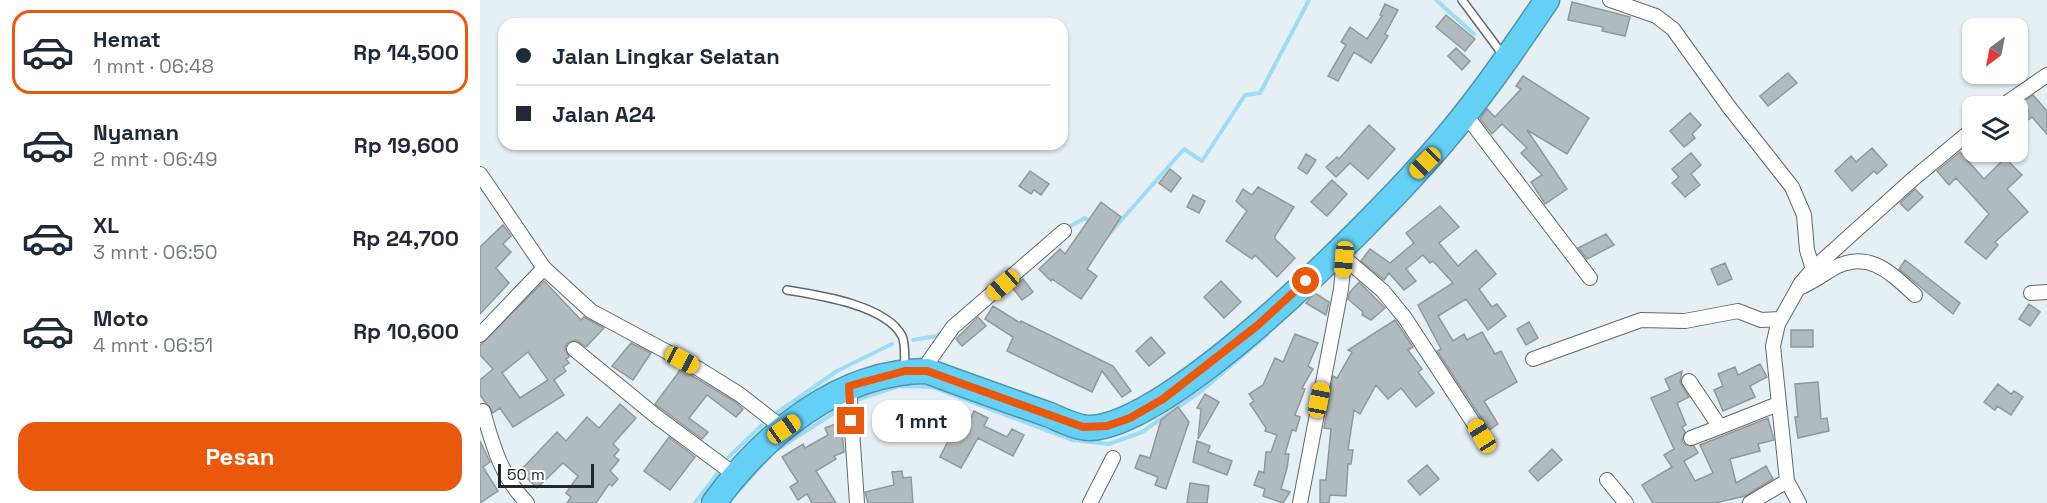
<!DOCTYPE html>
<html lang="id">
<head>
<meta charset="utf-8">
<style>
  body { margin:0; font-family:"Space Grotesk",sans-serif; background:#f6f6f7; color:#1f2937; height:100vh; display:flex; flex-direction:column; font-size:22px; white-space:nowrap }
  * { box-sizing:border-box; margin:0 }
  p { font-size:20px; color:#747a83 }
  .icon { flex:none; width:33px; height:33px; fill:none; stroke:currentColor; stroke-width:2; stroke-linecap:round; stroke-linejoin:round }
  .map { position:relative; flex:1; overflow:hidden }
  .drawer { display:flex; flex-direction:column; background:#fff; width:480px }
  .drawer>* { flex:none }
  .guide { position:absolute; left:18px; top:18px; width:570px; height:132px; border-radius:18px; box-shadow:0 2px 4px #0004; display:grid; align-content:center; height:132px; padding:0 18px; background:#fff }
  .needle { width:39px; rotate:212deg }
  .tools { position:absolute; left:1482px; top:18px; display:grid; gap:12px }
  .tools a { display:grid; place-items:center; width:66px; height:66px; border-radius:12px; background:#fff; box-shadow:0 2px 4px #0004; font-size:30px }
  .scale { position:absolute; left:18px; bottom:15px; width:96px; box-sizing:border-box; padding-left:6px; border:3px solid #232728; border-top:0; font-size:16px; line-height:21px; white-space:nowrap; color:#232728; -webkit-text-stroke:4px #fff; paint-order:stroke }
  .end { position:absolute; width:27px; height:27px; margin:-14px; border:8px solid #ea580c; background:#fff; box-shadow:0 0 0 3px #fff }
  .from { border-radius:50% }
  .bubble { position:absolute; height:42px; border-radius:18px; background:#fff; box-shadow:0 2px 4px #0004; font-size:20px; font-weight:700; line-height:42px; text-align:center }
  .car { position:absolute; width:18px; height:36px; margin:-18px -9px; border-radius:8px; box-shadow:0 0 4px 2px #0007; background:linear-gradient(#f5c518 24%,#345 0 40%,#f5c518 0 76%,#345 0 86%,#f5c518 0) }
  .guide b { display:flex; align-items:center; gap:21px; height:57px; font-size:22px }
  .guide b+b { border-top:2px solid #e0e1e3 }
  .guide i { width:15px; height:15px; background:#1f2937 }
  ul { padding:10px 0 0; list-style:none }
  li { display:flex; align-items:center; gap:18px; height:84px; margin:0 12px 9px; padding:0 6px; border:3px solid transparent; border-radius:18px }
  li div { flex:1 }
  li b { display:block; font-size:22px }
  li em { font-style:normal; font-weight:700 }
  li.on { border-color:#ea580c }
  li>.icon { width:54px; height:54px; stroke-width:1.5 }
  .primary-button { display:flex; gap:12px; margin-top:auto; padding:12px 18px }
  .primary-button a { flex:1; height:69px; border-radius:18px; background:#ea580c; color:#fff; font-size:24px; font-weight:700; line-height:69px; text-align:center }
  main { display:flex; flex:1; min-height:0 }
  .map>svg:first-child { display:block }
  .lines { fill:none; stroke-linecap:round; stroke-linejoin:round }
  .stream { stroke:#9ddcf6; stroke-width:4 }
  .building { fill:#b1babe; stroke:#90989c; stroke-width:1.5; fill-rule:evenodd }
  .lane-casing { stroke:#60686c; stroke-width:10 }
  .street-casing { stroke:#60686c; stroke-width:16 }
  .highway-casing { stroke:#4e95ae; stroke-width:27 }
  .lane { stroke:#fff; stroke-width:7 }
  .street { stroke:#fff; stroke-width:14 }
  .highway { stroke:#65d0f6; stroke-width:24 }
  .route { stroke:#ea580c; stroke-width:8 }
</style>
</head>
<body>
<main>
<section class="drawer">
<ul>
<li class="on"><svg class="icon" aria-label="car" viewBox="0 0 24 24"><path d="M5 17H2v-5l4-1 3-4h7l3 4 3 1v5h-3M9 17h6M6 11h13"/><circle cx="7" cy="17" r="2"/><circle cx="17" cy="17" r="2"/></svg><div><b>Hemat</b><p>1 mnt · 06:48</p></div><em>Rp 14,500</em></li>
<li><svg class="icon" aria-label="car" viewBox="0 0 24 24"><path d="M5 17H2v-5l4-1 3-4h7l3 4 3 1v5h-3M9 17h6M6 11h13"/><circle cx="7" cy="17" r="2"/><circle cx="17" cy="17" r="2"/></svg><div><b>Nyaman</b><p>2 mnt · 06:49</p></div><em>Rp 19,600</em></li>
<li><svg class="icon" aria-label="car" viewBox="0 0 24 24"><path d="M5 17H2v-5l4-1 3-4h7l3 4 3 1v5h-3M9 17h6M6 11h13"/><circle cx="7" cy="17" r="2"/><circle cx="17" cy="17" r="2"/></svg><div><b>XL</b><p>3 mnt · 06:50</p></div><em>Rp 24,700</em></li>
<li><svg class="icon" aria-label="car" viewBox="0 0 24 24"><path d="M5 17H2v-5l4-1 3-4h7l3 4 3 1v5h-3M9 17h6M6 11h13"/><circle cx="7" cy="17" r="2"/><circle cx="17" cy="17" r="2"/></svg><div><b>Moto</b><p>4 mnt · 06:51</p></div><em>Rp 10,600</em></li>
</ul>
<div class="primary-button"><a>Pesan</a></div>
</section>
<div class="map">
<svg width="1567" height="503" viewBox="0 0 1567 503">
  <rect width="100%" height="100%" fill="#e6eff3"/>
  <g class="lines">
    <!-- stream -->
    <path class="stream" d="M956 0 994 34
      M585 229 605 218 612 223
      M630 233 704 149 722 161 765 95 780 93 829 0
      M433 340 457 336 464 330
      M373 401 419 386 452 387 592 440 629 444 662 432 720 392 788 334
      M298 412 357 371 412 344
      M298 449 360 409
      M249 457 282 425
      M261 488 290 456
      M215 503 237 474"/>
  </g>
  <!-- building -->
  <path class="building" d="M1092 2 1150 17 1145 36 1122 31 1123 27 1088 20Z
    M905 4 918 10 905 34 908 36 891 63 874 52 858 81 848 76 866 45 861 42 870 27 887 39 902 16 900 15Z
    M966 15 995 39 985 51 956 27Z
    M976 48 990 61 982 70 968 56Z
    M1308 73 1317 83 1288 106 1280 96Z
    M1043 76 1109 118 1087 154 1047 130 1087 189 1065 204 1051 182 1062 175 1041 153 1047 148 1022 124 1012 134 1000 119 1007 109 1015 117 1041 89 1036 86Z
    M1553 95 1567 111V134L1552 117 1538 127V106Z
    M1210 113 1221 125 1212 134 1215 138 1204 147 1190 131Z
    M889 125 915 149 888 179 870 163 856 177 846 167 857 157 859 159Z
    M1392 148 1407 165 1397 174 1394 171 1372 191 1355 171 1371 156 1376 162Z
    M1480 152 1504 179 1525 158 1542 175 1527 189 1548 212 1515 242 1518 245 1506 259 1485 242 1509 214 1476 178 1469 185 1457 171Z
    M1211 153 1221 165 1211 174 1220 185 1205 197 1192 183 1199 177 1192 169Z
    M826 154 836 160 827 174 818 168Z
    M690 169 701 178 691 192 679 183Z
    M550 171 569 184 561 195 554 190 551 194 539 186Z
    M852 180 867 194 847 216 831 202Z
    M778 187 814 207 795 236V239L815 258 797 277 775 255 772 259 746 241 767 211 756 201 763 189 772 195Z
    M1435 189 1443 197 1428 211 1420 203Z
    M713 195 725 201 719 213 707 207Z
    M621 202 641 217 607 269 617 276 601 299 572 279 571 281 559 269 580 249 585 254Z
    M960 206 979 227 959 243 978 266 996 250 1016 274 999 289 1012 307 1017 304 1026 316 1008 330 986 299 958 316 973 341 984 334 987 340 1002 332 1015 354 1021 351 1037 382 1004 401 1018 424 1009 430 957 351 961 349 938 305 973 283 953 261 950 263 943 255 926 269 936 281 924 290 909 273 904 280 881 261 890 249 910 263 934 243 926 233Z
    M23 225 31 236 23 244 31 252 16 268 29 283 0 314V247Z
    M1126 234 1134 245 1107 259 1098 248Z
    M1425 260 1480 303 1473 314 1419 269Z
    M1245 263 1252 279 1238 285 1231 269Z
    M543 279 553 292 542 300 532 287Z
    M64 281 101 320 104 317 124 328 106 347 96 340 87 343 85 348 89 357 86 359 89 363 83 367 86 371 74 380 84 395 33 427 20 408 13 413 0 395V380L13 369 0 355V345ZM48 352 68 380 40 398 22 373Z
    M741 281 761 302 744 318 724 297Z
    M879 282 905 308 891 320 882 315 883 312 868 299 870 292Z
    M835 293 849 302 846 315 826 303Z
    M1549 304 1560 312 1550 326 1539 319Z
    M513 306 540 323 541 321 633 366 651 391 642 397 622 371 612 392 527 351 533 337 505 319Z
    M498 317 506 326 482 346 476 339Z
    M915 320 933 347 928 350 942 369 938 372 954 393 936 407 921 388 908 399 896 385 880 414 874 410 868 450H873L871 464H868L866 496 850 495 849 503H840V480H846L851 429 844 428 853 376 857 378 872 352 868 350Z
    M1049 322 1058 338 1046 345 1037 329Z
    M1311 330H1333V347H1311Z
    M815 334 838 343 828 366 833 369 822 388 825 389 815 415 820 417 816 431 812 430 805 454H809L807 468 801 489 810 492 803 503 783 496 785 489 774 485 779 471 784 473 786 452H791L797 435 785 431 786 428 770 404 774 401 769 394 783 385 795 358 803 362Z
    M671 337 685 353 669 366 656 351Z
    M151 343 171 353 153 380 132 366Z
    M1280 364 1287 377 1270 386 1275 397 1243 411 1234 390 1243 386 1238 374 1255 367 1258 375Z
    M201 369 254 401 263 409 256 417 227 395 209 418 228 432 222 439 175 404Z
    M1202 371 1200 382 1209 397 1197 403 1206 425 1202 427 1205 432 1202 441 1206 445 1214 446 1218 453 1204 461 1215 481 1233 473 1220 445 1288 418 1294 440 1278 444 1280 451 1250 459 1256 483 1286 466 1293 479 1265 496 1235 503H1173L1162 485 1192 467 1184 455 1194 449 1171 398 1190 390 1185 379Z
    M1338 382 1341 419 1347 418 1349 431 1318 438 1315 417H1318L1315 384Z
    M1518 384 1531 394 1534 391 1543 397 1531 415 1517 406 1515 410 1504 402Z
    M725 394 739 402 718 439 721 409 717 408Z
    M140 404 156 418 133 444 139 450 134 456 139 460 130 471 138 479 132 486 129 484 116 503H87L91 497 86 493 98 476 83 463 57 488 40 471 77 432 86 441 107 417 119 428Z
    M698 407 709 422 686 489 675 485 678 477 655 468 660 455 670 458 681 420Z
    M494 411 508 418 504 426 527 437 532 429 544 435 533 456 498 438 481 468 460 457 481 416 490 420Z
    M361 422 364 452 354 456 356 459 336 471 356 503H332L327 494 318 500 310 487 318 482 302 457 323 444 325 448 348 435 345 428Z
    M189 437 215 457 190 490 164 471Z
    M0 441 10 462 3 467 18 491 0 503Z
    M717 441 730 446 728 452 752 461 747 475 713 462Z
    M1072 449 1082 460 1058 481 1049 471Z
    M947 465 959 479 940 495 928 481Z
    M422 471 423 478 431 477 433 503H388L385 492 414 485 412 472Z
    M710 483 729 486 727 503H707Z"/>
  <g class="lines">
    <defs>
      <path id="lane" d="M982 0 1023 55
        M307 290C338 295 406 305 422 336 426 344 424 359 425 369"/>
      <path id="street" d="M1130 0 1176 16 1193 29 1249 107 1312 187 1324 215 1327 250 1333 269 1433 179 1492 130
        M1522 106 1567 75
        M985 114 1110 278
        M0 174 64 268 111 311 219 369 259 394 304 429
        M861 255 903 291 925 318 1002 436
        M1319 288C1331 283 1341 276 1352 269 1387 249 1409 271 1435 295
        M1551 293 1567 292
        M0 335 64 268
        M94 349 177 417 254 474
        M1053 359 1161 320 1205 321 1258 311 1281 320 1301 319
        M447 371 449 361 473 327 584 231
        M1209 381 1240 427 1298 404
        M369 386 377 503
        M3 411C13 446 21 476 47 503
        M1211 438 1240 427
        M1127 480 1146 503
        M610 503 633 458
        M820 503 861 289 864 259
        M1270 503 1307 481
        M1319 503 1307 481 1293 346 1298 324 1321 283 1333 269"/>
      <path id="highway" d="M234 503C283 435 359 371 447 371 487 386 527 400 567 414 580 419 596 428 610 428 692 425 886 228 944 163 990 113 1029 56 1067 0"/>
    </defs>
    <!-- lane casing -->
    <use href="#lane" class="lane-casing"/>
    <!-- street casing -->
    <use href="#street" class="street-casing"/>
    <!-- highway casing -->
    <use href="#highway" class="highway-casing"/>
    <!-- lane -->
    <use href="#lane" class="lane"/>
    <!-- street -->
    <use href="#street" class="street"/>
    <!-- highway -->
    <use href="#highway" class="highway"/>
  </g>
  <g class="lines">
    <!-- route -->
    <path class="route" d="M371 421 369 386 425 371H447L603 427 627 426 650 418 683 399 778 325 826 281"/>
  </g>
</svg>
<div class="tools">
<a><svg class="needle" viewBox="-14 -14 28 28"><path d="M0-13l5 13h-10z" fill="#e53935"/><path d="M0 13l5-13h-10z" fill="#747a83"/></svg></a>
<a><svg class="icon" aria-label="layers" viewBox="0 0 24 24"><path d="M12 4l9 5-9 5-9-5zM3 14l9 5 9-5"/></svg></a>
</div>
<div class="scale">50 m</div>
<i class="end from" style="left:826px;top:281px"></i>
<i class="end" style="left:371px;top:421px"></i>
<div class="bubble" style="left:392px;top:400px;width:99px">1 mnt</div>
<i class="car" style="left:945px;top:163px;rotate:225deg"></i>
<i class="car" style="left:864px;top:259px;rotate:185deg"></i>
<i class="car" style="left:523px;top:285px;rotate:229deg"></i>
<i class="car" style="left:202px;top:360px;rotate:118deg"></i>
<i class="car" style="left:839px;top:400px;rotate:11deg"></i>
<i class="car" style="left:304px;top:429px;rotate:55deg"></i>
<i class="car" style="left:1002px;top:436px;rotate:328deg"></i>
<div class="guide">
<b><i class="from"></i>Jalan Lingkar Selatan</b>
<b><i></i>Jalan A24</b>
</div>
</div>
</main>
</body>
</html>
